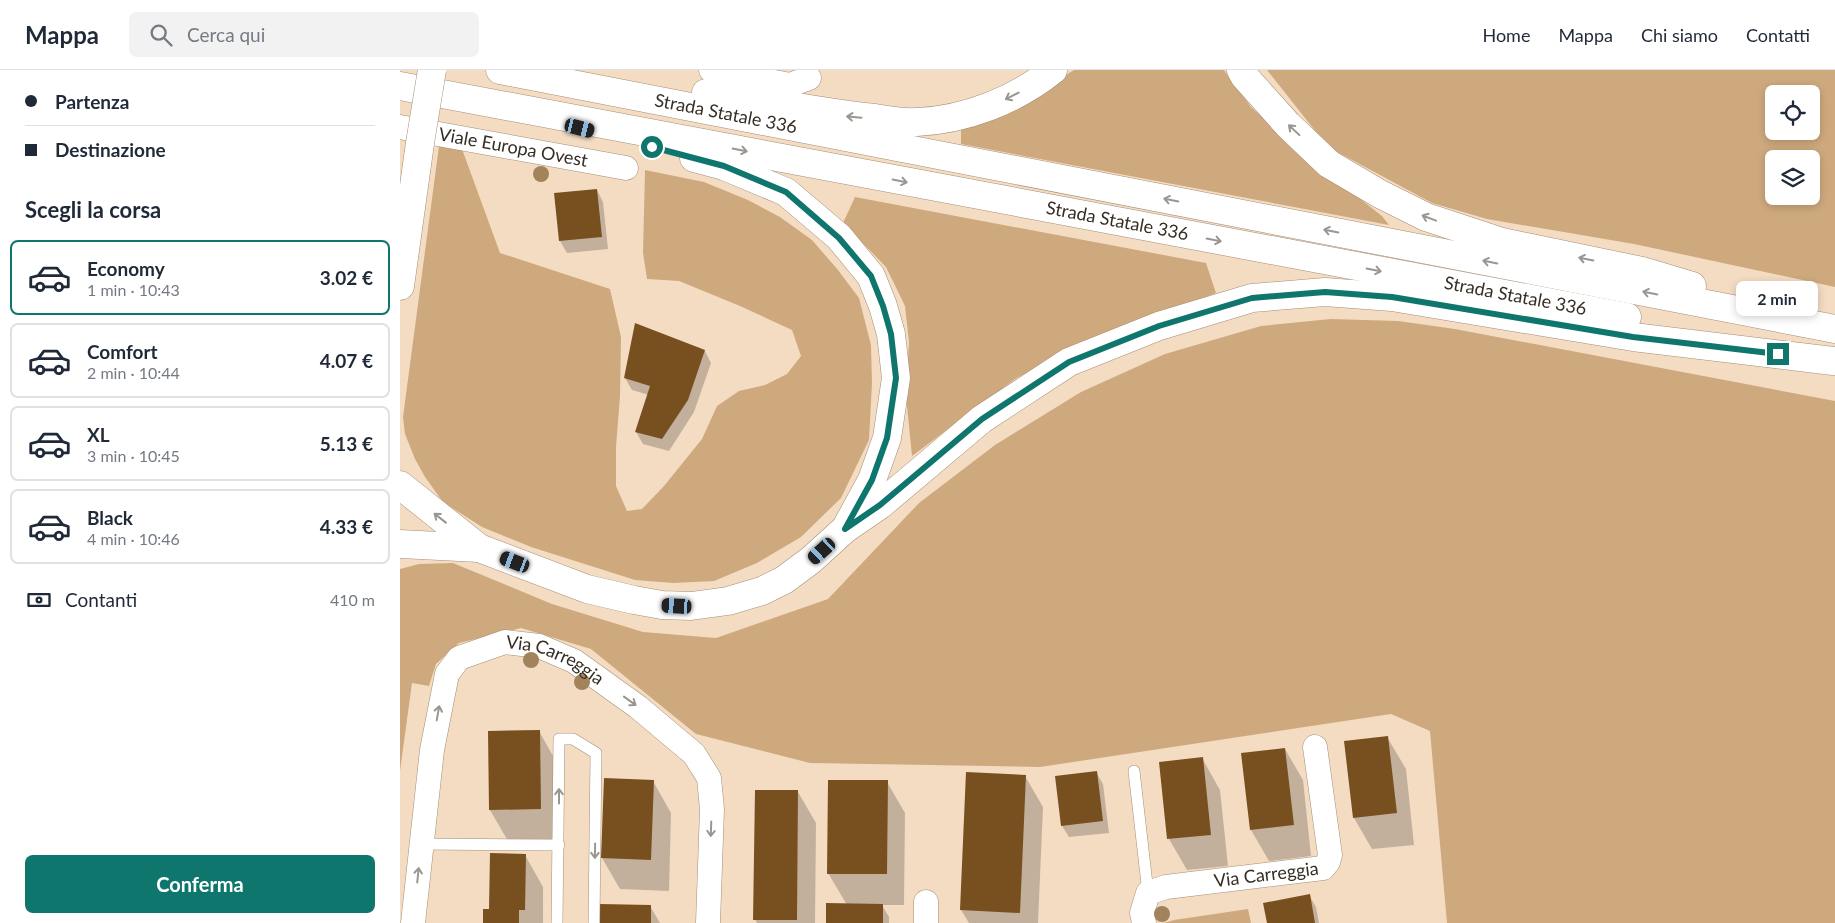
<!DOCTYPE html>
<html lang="it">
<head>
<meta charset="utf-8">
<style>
  body { margin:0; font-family:Lato,sans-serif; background:#f2f2f3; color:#1f2937; height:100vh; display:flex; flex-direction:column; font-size:19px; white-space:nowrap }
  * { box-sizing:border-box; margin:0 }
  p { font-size:16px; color:#747a83 }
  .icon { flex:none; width:28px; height:28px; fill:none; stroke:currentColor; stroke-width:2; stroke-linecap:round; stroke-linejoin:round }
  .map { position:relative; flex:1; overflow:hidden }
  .panel { display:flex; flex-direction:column; background:#fff; width:400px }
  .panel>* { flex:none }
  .guide { display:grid; align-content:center; height:110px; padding:0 25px; background:#fff }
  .tools { position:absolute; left:1365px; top:15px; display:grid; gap:10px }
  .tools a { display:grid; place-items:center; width:55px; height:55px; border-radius:8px; background:#fff; box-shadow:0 2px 8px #0003; font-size:25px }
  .end { position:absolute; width:22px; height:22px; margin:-11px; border:6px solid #0f766e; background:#fff; box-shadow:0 0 0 2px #fff }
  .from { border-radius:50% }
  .bubble { position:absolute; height:35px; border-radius:8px; background:#fff; box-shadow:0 2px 8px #0003; font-size:16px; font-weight:700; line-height:35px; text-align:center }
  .car { position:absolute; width:15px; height:30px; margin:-15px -8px; border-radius:6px; box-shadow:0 0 4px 1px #0007; background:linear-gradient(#222 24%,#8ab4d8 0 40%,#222 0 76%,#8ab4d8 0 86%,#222 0) }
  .guide b { display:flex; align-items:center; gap:18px; height:48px; font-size:19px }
  .guide b+b { border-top:1px solid #e0e1e3 }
  .guide i { width:12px; height:12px; background:#1f2937 }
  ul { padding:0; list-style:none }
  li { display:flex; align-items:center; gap:15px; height:75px; margin:0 10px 8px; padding:0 15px; border:2px solid #e0e1e3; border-radius:8px }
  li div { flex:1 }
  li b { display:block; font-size:19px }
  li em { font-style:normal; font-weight:700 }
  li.selected { border-color:#0f766e }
  li>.icon { width:45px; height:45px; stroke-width:1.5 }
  h2 { padding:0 25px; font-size:22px; line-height:60px }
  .pay { display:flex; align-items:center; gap:12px; height:55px; padding:0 25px; font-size:19px }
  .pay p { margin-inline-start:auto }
  .cta { display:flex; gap:10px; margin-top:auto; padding:10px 25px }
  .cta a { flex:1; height:58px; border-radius:8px; background:#0f766e; color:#fff; font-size:20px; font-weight:700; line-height:58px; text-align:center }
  header { display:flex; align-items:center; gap:30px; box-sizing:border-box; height:70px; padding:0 25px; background:#fff; border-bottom:1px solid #e0e1e3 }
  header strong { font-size:24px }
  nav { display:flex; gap:28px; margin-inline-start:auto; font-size:18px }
  .search { width:350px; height:45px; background:#f2f2f3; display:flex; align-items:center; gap:12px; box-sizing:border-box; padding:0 18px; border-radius:8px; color:#747a83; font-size:19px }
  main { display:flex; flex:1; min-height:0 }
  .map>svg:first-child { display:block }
  .green { fill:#cfa97e; fill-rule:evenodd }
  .shadow { fill:#0003 }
  .building { fill:#78501f }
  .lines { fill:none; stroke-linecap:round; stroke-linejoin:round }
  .service-casing { stroke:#a48e76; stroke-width:12 }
  .minor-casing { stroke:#a48e76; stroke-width:25 }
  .tertiary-casing { stroke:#a48e76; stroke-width:29 }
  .trunk-casing { stroke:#a48e76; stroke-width:29 }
  .service { stroke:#fff; stroke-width:11 }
  .minor { stroke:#fff; stroke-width:24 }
  .tertiary { stroke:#fff; stroke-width:28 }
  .trunk { stroke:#fff; stroke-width:28 }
  .tertiary-bridge-casing { stroke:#a48e76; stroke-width:29; stroke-linecap:butt }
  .tertiary-bridge { stroke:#fff; stroke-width:28 }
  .tree { fill:#a2835b }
  .oneway { stroke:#9a9691 }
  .route { stroke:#0f766e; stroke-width:6 }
  .labels { text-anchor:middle; stroke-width:5; stroke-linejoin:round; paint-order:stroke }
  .street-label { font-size:18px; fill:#362d23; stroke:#feebd6 }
</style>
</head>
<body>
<header>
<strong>Mappa</strong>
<div class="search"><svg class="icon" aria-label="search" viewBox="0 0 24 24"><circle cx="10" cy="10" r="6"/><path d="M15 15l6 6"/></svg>Cerca qui</div>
<nav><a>Home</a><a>Mappa</a><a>Chi siamo</a><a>Contatti</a></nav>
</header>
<main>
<section class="panel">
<div class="guide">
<b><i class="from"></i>Partenza</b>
<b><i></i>Destinazione</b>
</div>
<h2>Scegli la corsa</h2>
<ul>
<li class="selected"><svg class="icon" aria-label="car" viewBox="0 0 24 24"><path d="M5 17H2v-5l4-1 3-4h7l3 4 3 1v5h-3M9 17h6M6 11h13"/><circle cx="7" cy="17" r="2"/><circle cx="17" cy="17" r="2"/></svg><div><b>Economy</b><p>1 min · 10:43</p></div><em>3.02 €</em></li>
<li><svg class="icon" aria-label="car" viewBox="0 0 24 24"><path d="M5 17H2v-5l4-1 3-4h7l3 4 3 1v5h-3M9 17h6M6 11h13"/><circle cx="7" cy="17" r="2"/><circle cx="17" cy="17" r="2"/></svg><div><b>Comfort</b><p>2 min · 10:44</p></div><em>4.07 €</em></li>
<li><svg class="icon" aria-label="car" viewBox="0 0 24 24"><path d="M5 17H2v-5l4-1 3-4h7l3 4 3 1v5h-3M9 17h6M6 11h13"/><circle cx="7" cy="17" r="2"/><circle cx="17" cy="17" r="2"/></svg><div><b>XL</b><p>3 min · 10:45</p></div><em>5.13 €</em></li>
<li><svg class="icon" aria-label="car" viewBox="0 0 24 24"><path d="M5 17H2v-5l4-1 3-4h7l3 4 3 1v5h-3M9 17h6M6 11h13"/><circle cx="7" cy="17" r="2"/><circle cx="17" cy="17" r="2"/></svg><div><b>Black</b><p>4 min · 10:46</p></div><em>4.33 €</em></li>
</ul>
<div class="pay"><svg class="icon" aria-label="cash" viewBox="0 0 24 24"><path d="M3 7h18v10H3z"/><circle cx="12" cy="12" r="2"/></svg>Contanti<p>410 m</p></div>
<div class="cta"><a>Conferma</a></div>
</section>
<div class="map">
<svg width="1435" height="853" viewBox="0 0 1435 853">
  <rect width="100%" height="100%" fill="#f4dcc3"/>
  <!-- green -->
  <path class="green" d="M674 0H824L851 37 908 88 982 146 989 155 561 74V60L594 47 629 28Z
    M867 0H1435V217L1234 174 1087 149 1032 133 928 77ZM1374 24H1411V61H1374ZM1374 89H1411V126H1374Z
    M39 76 62 79 100 183 210 219 221 267 220 326 216 377V416L227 441 242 439 264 416 302 369 317 336 339 321 365 315 387 304 401 286 392 260 340 236 279 211 247 209 243 183 245 100 304 112 348 130 380 147 412 170 438 200 459 228 471 275 472 313 469 370 441 428 401 467 357 493 314 511 274 513 235 510 131 477 82 457 43 432 25 407 15 389 5 364 3 347Z
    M455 127 806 193 816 223 687 272 615 309 512 386 506 326 509 272 505 236 486 197 443 153Z
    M931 249 998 251 1055 259 1435 331V853H1047L1030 661 991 644 640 697 410 693 296 664 191 579 121 558 59 573 36 594 29 616 12 613 0 701V499L19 494 53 493 152 534 243 562 316 568 428 529 519 433 595 375 681 322 765 284 861 256Z
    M848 839 851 853H764L774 850Z"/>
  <!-- shadow -->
  <path class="shadow" d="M197 120 203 132 208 179 167 183 160 171Z
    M305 281 311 293 294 342 269 381 243 374 236 362 249 325 232 320 225 308Z
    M139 661 157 693 158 770 108 771 90 740Z
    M987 667 1006 699 1014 775 972 779 954 748 946 672Z
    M885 679 903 710 911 786 869 791 851 760Z
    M802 688 820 720 828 796 787 800 769 769 760 693Z
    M696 702 703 714 709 763 669 767 662 756Z
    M625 706 643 737 638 853H569L561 840Z
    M253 711 271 743 269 821 220 819 202 788Z
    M487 712 505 743 504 835H482L489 847V853H427L447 835 428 803Z
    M398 722 416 753 415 853H357L355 849Z
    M125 785 143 817V853H84Z
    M909 825 916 837 919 853H868Z
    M250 836 260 853H202Z"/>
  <!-- building -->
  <path class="building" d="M197 119 202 167 159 171 154 123Z
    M235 253 305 280 288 330 262 369 235 362 250 316 224 308Z
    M140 660 141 739 89 740 88 661Z
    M988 666 997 743 953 748 944 671Z
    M885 678 894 755 850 760 841 683Z
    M803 687 811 765 767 769 759 692Z
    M697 701 703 751 661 756 655 706Z
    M566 702 626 705 620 843 560 840Z
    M204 708 254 710 251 790 201 788Z
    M428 710H488L487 804H427Z
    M355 720H398L397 850H353Z
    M90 783 126 784 125 840H119V853H83V839H89Z
    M910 824 915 853H867L863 833Z
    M426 833 483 834V853H426Z
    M200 834 251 835V853H200Z"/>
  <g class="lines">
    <defs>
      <path id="service" d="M734 701 748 823
        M21 774 159 775
        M157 853 159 669H173L196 683 194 853"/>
      <g id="minor">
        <path d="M311 0 390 15 409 8"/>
        <path id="s1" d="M0 57 226 98"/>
        <path id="s2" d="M13 853 32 680 47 604 59 588 105 572 139 576 174 591 238 637 294 684 309 708 312 739 308 853"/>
        <path d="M526 853V832"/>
        <path id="s3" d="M744 853 742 843 748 823 766 817 923 798 928 792 930 785 915 677"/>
      </g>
      <path id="tertiary" d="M0 216 20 73"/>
      <g id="trunk">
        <path id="s4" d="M100 0 1435 259"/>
        <path d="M841 0 845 7 888 55 929 94 980 124 1026 147 1102 172 1242 201 1292 216"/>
        <path id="s5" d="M0 16 1227 247"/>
        <path d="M306 23C363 29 418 43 475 48 488 50 503 53 517 52 565 50 616 30 653 0"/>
        <path d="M294 88 324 96 386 122 439 167 471 206 483 236 491 264 496 308 487 368 472 410 448 454"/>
        <path d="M0 415 79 478 187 519 234 530 262 535 291 536 328 531 362 521 384 510 411 490 445 459 480 435 582 349 669 292 759 256 852 228 925 222 992 227 1233 267 1433 291"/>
        <path d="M0 474 79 478"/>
      </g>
    </defs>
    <!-- service casing -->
    <use href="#service" class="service-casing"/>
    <!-- minor casing -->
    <use href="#minor" class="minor-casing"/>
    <!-- tertiary casing -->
    <use href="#tertiary" class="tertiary-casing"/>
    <!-- trunk casing -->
    <use href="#trunk" class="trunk-casing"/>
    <!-- service -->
    <use href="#service" class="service"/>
    <!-- minor -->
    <use href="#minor" class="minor"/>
    <!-- tertiary -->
    <use href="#tertiary" class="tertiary"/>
    <!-- trunk -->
    <use href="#trunk" class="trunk"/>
    <defs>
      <path id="tertiary-bridge" d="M20 73 32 0"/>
    </defs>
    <!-- tertiary-bridge casing -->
    <use href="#tertiary-bridge" class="tertiary-bridge-casing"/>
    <!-- tertiary-bridge -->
    <use href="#tertiary-bridge" class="tertiary-bridge"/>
  </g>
  <!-- trees -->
  <g class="tree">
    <circle cx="141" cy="104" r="8"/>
    <circle cx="131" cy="590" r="8"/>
    <circle cx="182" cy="612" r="8"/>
    <circle cx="762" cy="844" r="8"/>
  </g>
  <!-- one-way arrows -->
  <defs><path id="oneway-shaft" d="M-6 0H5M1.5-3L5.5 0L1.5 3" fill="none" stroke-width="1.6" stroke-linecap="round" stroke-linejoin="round" transform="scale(1.25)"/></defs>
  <g class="oneway">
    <use href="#oneway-shaft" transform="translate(612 26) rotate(153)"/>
    <use href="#oneway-shaft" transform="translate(454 47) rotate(-175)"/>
    <use href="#oneway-shaft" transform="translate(894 60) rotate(-137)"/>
    <use href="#oneway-shaft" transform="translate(340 80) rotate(11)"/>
    <use href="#oneway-shaft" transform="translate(500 111) rotate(11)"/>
    <use href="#oneway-shaft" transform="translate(771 130) rotate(-169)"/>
    <use href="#oneway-shaft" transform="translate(1029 148) rotate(-159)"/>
    <use href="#oneway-shaft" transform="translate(931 161) rotate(-169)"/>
    <use href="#oneway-shaft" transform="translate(814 170) rotate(11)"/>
    <use href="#oneway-shaft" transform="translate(1186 189) rotate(-168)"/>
    <use href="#oneway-shaft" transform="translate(1090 192) rotate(-169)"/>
    <use href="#oneway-shaft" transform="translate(974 200) rotate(11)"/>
    <use href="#oneway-shaft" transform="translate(1250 223) rotate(-169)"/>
    <use href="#oneway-shaft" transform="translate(40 448) rotate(-142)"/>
    <use href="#oneway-shaft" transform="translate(230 631) rotate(36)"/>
    <use href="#oneway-shaft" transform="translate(38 643) rotate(-80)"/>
    <use href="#oneway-shaft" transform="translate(159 726) rotate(-90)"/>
    <use href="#oneway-shaft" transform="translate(311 759) rotate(92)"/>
    <use href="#oneway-shaft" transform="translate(195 781) rotate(91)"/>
    <use href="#oneway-shaft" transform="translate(18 805) rotate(-84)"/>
  </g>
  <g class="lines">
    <!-- route -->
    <path class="route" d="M252 77 324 96 386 122 439 168 471 206 483 236 491 264 496 308 487 368 472 410 445 459 480 435 582 349 669 292 759 256 852 228 925 222 992 227 1233 267 1378 284"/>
  </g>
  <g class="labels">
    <!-- street labels -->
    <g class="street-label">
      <text dy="6" stroke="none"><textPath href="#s4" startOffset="230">Strada Statale 336</textPath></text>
      <text dy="6" stroke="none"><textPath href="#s1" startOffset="115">Viale Europa Ovest</textPath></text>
      <text dy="6" stroke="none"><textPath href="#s5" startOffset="730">Strada Statale 336</textPath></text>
      <text dy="6" stroke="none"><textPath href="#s5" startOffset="1135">Strada Statale 336</textPath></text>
      <text dy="6" stroke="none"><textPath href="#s2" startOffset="374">Via Carreggia</textPath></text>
      <text dy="6" stroke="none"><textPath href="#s3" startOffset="151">Via Carreggia</textPath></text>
    </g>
  </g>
</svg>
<div class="tools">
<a><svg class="icon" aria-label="locate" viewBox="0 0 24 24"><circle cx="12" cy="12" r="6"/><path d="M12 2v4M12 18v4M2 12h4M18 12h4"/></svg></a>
<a><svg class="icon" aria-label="layers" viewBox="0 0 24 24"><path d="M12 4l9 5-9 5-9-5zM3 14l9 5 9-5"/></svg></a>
</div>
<i class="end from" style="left:252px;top:77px"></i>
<i class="end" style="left:1378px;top:284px"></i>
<div class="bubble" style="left:1336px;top:211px;width:82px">2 min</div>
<i class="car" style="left:180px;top:58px;rotate:104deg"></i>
<i class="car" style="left:422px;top:481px;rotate:228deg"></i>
<i class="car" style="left:115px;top:492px;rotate:291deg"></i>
<i class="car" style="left:277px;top:536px;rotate:273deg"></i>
</div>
</main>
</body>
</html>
